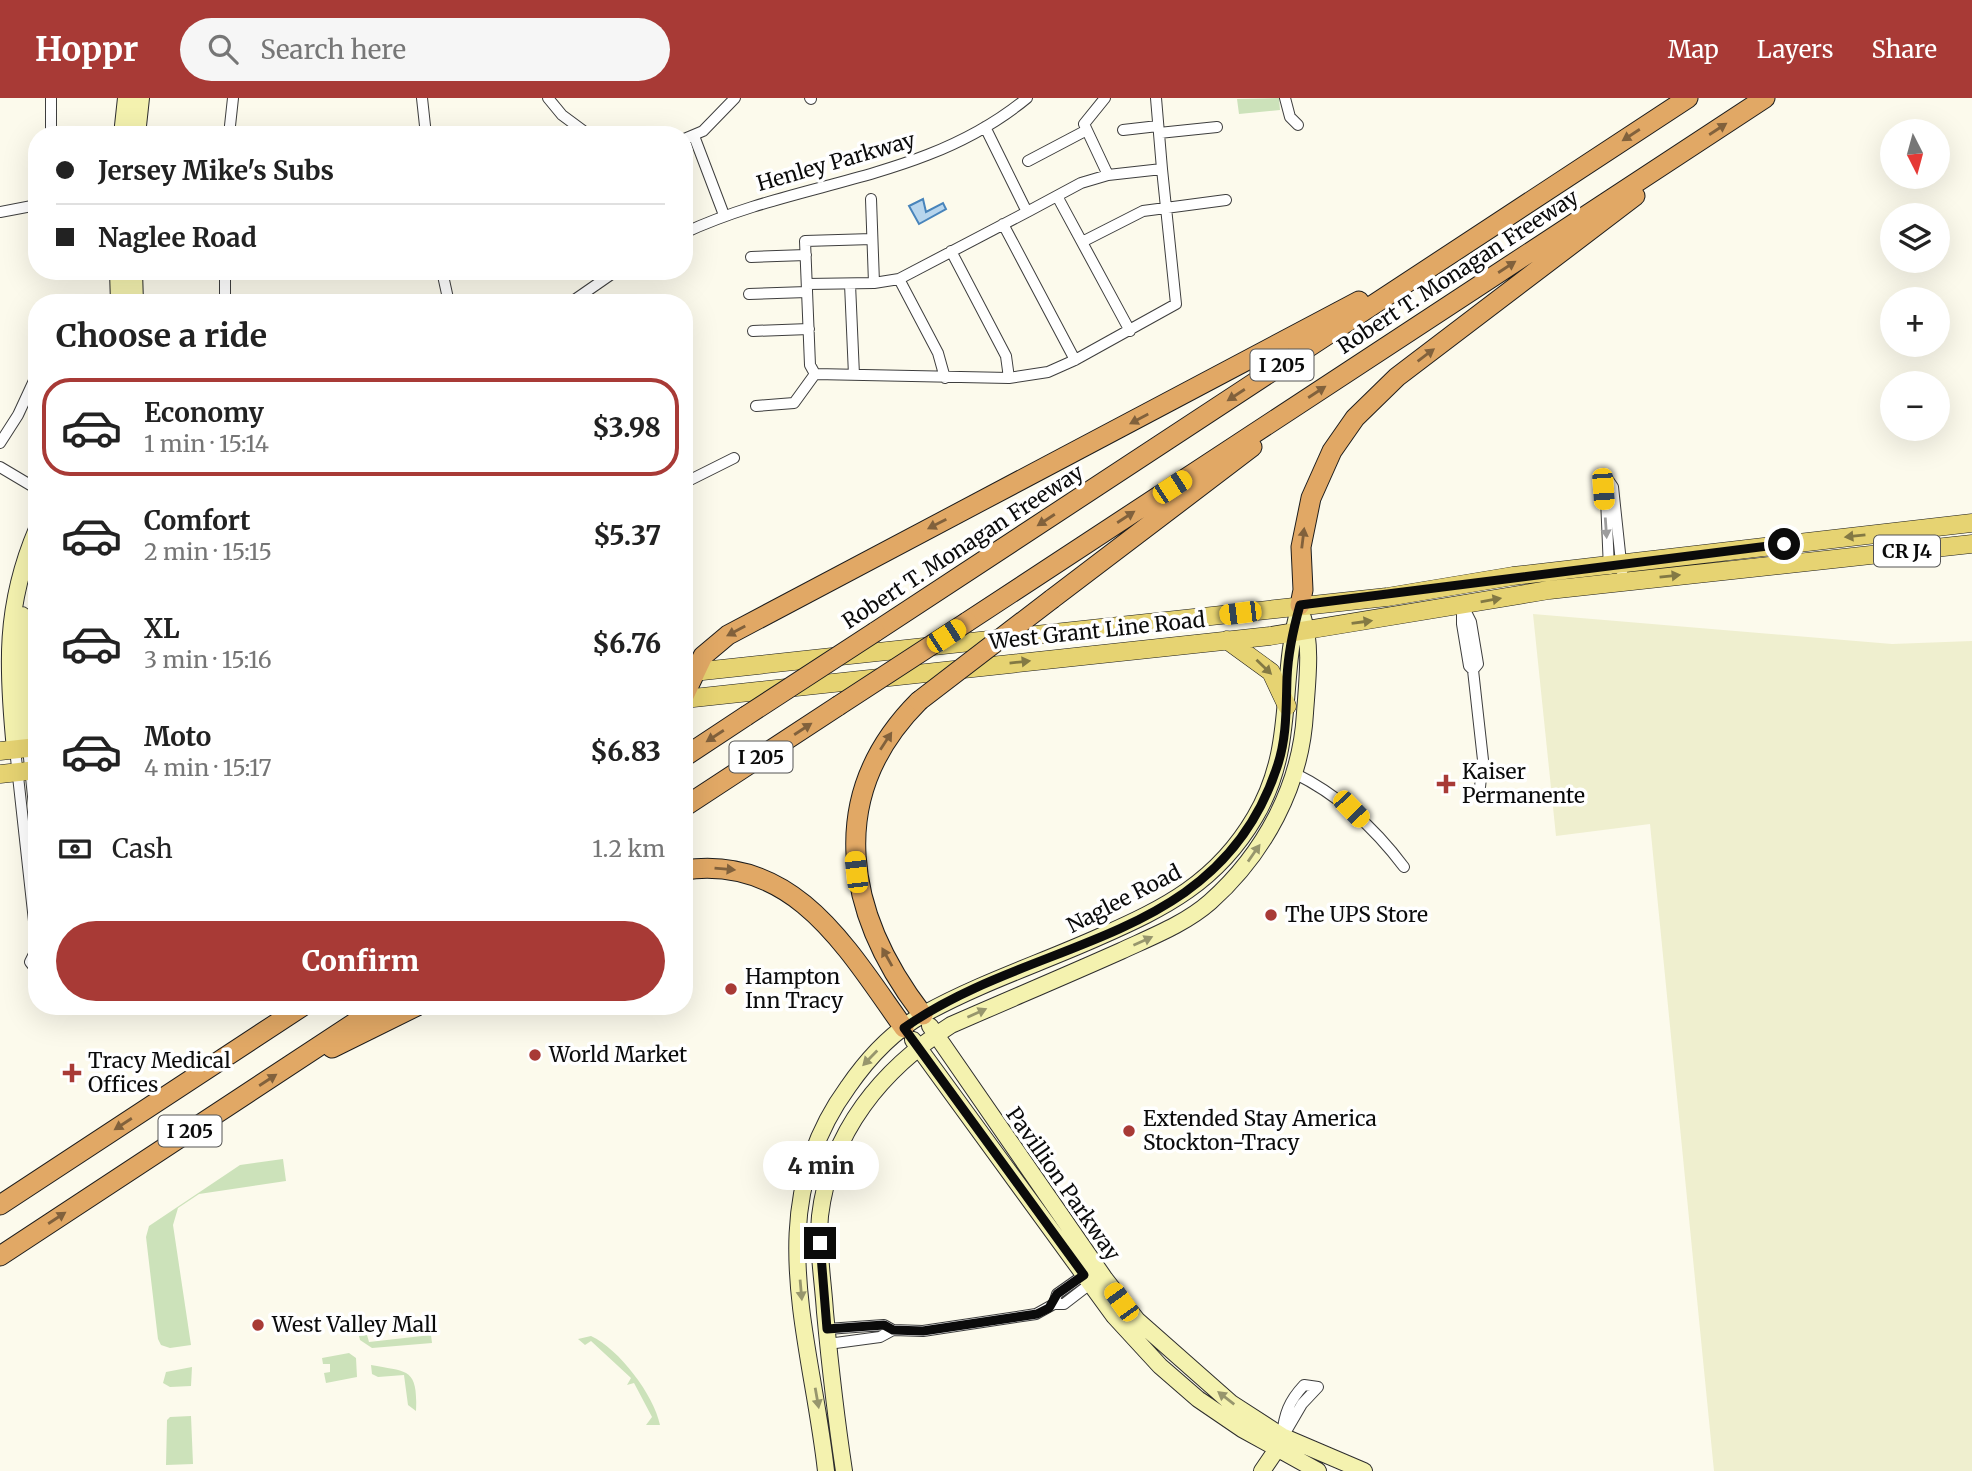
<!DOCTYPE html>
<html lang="en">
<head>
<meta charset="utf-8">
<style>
  body { margin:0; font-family:Merriweather,serif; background:#f6f6f6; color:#222; height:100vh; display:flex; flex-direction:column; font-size:26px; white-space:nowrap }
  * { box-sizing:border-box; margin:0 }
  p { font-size:23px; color:#767676 }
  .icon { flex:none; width:38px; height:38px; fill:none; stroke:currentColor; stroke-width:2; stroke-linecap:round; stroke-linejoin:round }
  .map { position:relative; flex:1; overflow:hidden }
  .drawer { position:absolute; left:28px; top:196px; width:665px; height:721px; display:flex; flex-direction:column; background:#fff; border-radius:28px; box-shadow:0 7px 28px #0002 }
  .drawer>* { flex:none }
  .guide { position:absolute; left:28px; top:28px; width:665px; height:154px; border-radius:28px; box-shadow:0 7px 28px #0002; display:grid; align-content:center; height:154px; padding:0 28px; background:#fff }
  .needle { width:46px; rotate:174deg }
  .tools { position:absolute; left:1880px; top:21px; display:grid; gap:14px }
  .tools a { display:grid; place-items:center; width:70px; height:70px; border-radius:50%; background:#fff; box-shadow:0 7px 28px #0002; font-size:35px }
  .end { position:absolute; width:32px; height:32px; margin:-16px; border:9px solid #0b0b0b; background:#fff; box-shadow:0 0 0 4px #fff }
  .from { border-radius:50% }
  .bubble { position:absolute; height:49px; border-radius:24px; background:#fff; box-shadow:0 7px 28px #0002; font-size:23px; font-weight:800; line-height:49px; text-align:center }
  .car { position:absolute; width:21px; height:42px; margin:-21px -10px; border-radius:9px; box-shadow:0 0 5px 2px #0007; background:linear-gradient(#f5c518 24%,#345 0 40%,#f5c518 0 76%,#345 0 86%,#f5c518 0) }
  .guide b { display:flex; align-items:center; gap:24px; height:66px; font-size:26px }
  .guide b+b { border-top:2px solid #e0e0e0 }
  .guide i { width:18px; height:18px; background:#222 }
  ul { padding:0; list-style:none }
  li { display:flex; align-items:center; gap:21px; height:98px; margin:0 14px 10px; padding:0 14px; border:4px solid transparent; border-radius:28px }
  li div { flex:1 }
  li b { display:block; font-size:26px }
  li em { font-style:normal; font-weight:800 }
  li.selected { border-color:#a83a36 }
  li>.icon { width:63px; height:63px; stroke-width:1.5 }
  h2 { padding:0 28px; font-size:32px; line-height:84px }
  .pay { display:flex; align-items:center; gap:18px; height:77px; padding:0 28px; font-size:26px }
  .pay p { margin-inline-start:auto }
  .cta { display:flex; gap:14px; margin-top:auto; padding:14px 28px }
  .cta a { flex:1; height:80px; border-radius:42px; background:#a83a36; color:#fff; font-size:28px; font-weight:800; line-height:80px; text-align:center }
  header { display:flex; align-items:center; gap:42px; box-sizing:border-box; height:98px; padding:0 35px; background:#a83a36; color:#fff }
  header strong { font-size:33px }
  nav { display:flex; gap:38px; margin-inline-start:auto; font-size:24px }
  .search { width:490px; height:63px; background:#f6f6f6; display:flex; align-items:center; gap:18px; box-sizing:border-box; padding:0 24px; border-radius:38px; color:#767676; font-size:26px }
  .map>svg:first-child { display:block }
  .farmland { fill:#efefcf }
  .green { fill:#cce2ba }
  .water { fill:#b7d5ed; stroke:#4884bb; stroke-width:2 }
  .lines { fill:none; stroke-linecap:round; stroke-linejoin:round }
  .street-casing { stroke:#3e3e3e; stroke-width:12 }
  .secondary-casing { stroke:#2d2d2d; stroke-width:18 }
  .primary-casing { stroke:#1c1c1c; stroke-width:19 }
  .highway-casing { stroke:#1c1c1c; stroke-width:21 }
  .street { stroke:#fff; stroke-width:10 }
  .secondary { stroke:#f4f2af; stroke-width:16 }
  .primary { stroke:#e6d372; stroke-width:18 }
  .highway { stroke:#e1a865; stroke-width:19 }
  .highway-bridge-casing { stroke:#1c1c1c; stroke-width:21; stroke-linecap:butt }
  .highway-bridge { stroke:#e1a865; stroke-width:19 }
  .oneway { fill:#81613c }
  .oneway2 { fill:#9d9d9d }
  .oneway3 { fill:#837944 }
  .oneway4 { fill:#97966d }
  .route { stroke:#0b0b0b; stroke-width:9 }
  .poi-dot { fill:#a83a36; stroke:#fff; stroke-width:2.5 }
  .labels { text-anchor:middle; stroke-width:7; stroke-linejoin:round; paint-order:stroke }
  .shield { fill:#fff; stroke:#545454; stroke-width:2 }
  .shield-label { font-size:19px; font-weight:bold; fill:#0b0b0b }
  .street-label { font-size:21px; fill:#0b0b0b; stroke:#fff }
  .poi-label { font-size:21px; fill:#0b0b0b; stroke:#fff; text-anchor:start }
</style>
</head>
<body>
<header>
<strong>Hoppr</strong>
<div class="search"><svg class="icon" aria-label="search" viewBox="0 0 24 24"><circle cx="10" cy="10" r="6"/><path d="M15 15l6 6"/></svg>Search here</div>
<nav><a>Map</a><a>Layers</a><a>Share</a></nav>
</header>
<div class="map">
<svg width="1972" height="1373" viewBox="0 0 1972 1373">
  <rect width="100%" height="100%" fill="#fcfaec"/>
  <!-- farmland -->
  <path class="farmland" d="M1533 516 1892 546 1972 543V1373H1714L1650 726 1556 738Z"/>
  <!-- green -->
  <path class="green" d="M1279 0 1280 12 1239 16 1237 1Z
    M283 1061 286 1083 199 1096 178 1110 173 1127 191 1247 170 1250 161 1247 158 1241 146 1139 149 1128 240 1067Z
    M367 1237 369 1244 431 1237 432 1245 372 1250 360 1242 359 1238Z
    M591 1238C619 1251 654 1297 660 1327H646L652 1319 634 1285 627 1287 631 1280 591 1243 585 1247 578 1241Z
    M349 1255 356 1260 357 1279 326 1285 324 1275 330 1274V1266H323L322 1260Z
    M371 1267C407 1274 418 1269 416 1313L408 1307 404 1277 378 1279 372 1276Z
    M192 1269 191 1288 170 1289 163 1285 166 1274Z
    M191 1318 193 1366 166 1367 167 1322 170 1319Z"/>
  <!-- water -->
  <path class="water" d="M923 101 926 114 943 105 946 111 919 126 909 108Z"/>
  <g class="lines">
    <defs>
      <path id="street" d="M422 0 426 37
        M548 0 562 17 589 37
        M810 0 811 1
        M1105 0 1084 26 1108 77
        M1156 0 1162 71
        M1285 0 1290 19 1298 27
        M1123 32 1158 28
        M1159 35 1217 29
        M51 37V0
        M229 37 233 0
        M694 38 724 117
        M684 41 703 33 735 0
        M1028 63 1085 33
        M1057 98 1130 233
        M0 114 37 107
        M1003 126 1075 262
        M684 135C800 81 925 84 1027 0
        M1082 144 1143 113 1226 102
        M951 153 1006 258 1009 280
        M751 159 806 157
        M225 173V205
        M442 173 449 205
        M899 181 938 255 945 280
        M874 185 899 181 1027 114 985 29
        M807 186 874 185 871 101
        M850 186 854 277
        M749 196 807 194
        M570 205 616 173
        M753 233 809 231
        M815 276 1009 280 1048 274 1075 262 1176 206 1162 71 1108 77 1081 85 1027 114
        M815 276 810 267 805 143 872 141
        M756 308 794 305 815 276
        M0 345 18 317 37 276
        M0 369 37 391
        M1605 377 1613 389 1623 483
        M1605 377 1609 471
        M684 385 734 360
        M1462 506 1471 524 1478 566 1473 572 1483 662 1480 689
        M1462 508V526L1469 568 1473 572
        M28 650 37 737
        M15 651 37 850
        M1294 675C1339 697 1374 729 1404 769
        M37 850 30 864 37 873
        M1054 1206 1057 1196 1084 1177
        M827 1231 884 1227 893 1232 923 1233 1036 1216 1054 1206H1064L1090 1186
        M828 1246 880 1239 893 1232
        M1281 1342 1302 1306 1318 1289 1304 1287C1289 1303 1284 1316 1282 1338"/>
      <path id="secondary" d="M122 37 126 0
        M137 37 141 0
        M118 173 119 205
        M134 173 135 205
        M22 517V593L28 650
        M15 651C7 570 4 508 37 431
        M930 928 1105 1181 1137 1222 1231 1305 1282 1338 1364 1373
        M913 942 1114 1218 1160 1268 1198 1301 1242 1331 1318 1373
        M826 1373C811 1238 759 1111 848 989 868 960 893 933 924 916 980 885 1041 865 1099 839 1165 810 1217 784 1255 719 1297 648 1278 582 1300 507
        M844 1373C836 1320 830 1267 825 1214 823 1182 817 1149 820 1118 830 1034 882 971 951 927 1008 902 1065 878 1121 853 1151 839 1185 826 1210 804 1264 756 1301 688 1305 615 1307 585 1312 548 1303 520
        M1262 1373 1277 1351"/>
      <path id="primary" d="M1227 542 1271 574 1287 608
        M684 575 1387 499 1513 478 1972 425
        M684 601 1270 538 1549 492 1972 446
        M0 653 37 649
        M0 676 37 672"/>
      <path id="highway" d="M1052 501 1252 349
        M1300 507 1303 492 1301 449 1311 400 1332 353 1355 320 1397 279 1635 98
        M967 524 1765 0
        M875 534 1688 0
        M684 598 703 558 728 537 1359 203
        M919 603C823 699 846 817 923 917
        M684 659 746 618
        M684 709 838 608
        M684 772C795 756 848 852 904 930
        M332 950 417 908
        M0 1107 303 908
        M0 1158 380 908"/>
    </defs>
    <!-- street casing -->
    <use href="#street" class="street-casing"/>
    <!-- secondary casing -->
    <use href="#secondary" class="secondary-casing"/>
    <!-- primary casing -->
    <use href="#primary" class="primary-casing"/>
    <!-- highway casing -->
    <use href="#highway" class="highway-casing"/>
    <!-- street -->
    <use href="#street" class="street"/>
    <!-- secondary -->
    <use href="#secondary" class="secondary"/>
    <!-- primary -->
    <use href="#primary" class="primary"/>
    <!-- highway -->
    <use href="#highway" class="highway"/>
    <defs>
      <path id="highway-bridge" d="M919 603 1052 501
        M838 608 967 524
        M746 618 875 534"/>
    </defs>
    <!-- highway-bridge casing -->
    <use href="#highway-bridge" class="highway-bridge-casing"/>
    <!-- highway-bridge -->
    <use href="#highway-bridge" class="highway-bridge"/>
  </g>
  <!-- one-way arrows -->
  <defs><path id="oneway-solid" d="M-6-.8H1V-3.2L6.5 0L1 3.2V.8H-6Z" transform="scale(1.75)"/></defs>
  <g class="oneway">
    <use href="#oneway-solid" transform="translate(1718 31) rotate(-33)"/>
    <use href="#oneway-solid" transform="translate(1631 37) rotate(147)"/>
    <use href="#oneway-solid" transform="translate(1507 169) rotate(-33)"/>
    <use href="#oneway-solid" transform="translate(1426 257) rotate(-37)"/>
    <use href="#oneway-solid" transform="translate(1317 294) rotate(-33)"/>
    <use href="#oneway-solid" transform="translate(1236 297) rotate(147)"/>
    <use href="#oneway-solid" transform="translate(1139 321) rotate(152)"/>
    <use href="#oneway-solid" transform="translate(1126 419) rotate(-33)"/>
    <use href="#oneway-solid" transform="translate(1046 422) rotate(147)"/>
    <use href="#oneway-solid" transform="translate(937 426) rotate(153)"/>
    <use href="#oneway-solid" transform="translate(1303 440) rotate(-83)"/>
    <use href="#oneway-solid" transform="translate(736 533) rotate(152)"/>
    <use href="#oneway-solid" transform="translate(803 631) rotate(-33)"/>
    <use href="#oneway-solid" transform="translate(715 638) rotate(147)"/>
    <use href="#oneway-solid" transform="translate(886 643) rotate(-57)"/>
    <use href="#oneway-solid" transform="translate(725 771) rotate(5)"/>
    <use href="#oneway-solid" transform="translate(887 859) rotate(-119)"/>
    <use href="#oneway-solid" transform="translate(268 982) rotate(-33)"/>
    <use href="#oneway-solid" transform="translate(123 1026) rotate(147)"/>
    <use href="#oneway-solid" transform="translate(57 1120) rotate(-33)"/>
  </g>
  <use class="oneway2" href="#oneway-solid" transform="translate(1606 430) rotate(86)"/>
  <g class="oneway3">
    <use href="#oneway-solid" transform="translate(1855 438) rotate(174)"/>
    <use href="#oneway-solid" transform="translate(1670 478) rotate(-6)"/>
    <use href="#oneway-solid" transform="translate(1491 502) rotate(-10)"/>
    <use href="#oneway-solid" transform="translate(1362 524) rotate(-8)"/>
    <use href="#oneway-solid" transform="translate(1020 564) rotate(-6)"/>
    <use href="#oneway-solid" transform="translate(1264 569) rotate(44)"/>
  </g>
  <g class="oneway4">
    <use href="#oneway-solid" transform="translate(1254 755) rotate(-55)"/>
    <use href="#oneway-solid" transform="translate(1143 843) rotate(-24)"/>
    <use href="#oneway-solid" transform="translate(977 915) rotate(-24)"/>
    <use href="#oneway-solid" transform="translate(870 960) rotate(134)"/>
    <use href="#oneway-solid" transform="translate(801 1192) rotate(85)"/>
    <use href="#oneway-solid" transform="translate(817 1300) rotate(80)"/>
    <use href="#oneway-solid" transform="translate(1226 1300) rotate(-142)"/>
  </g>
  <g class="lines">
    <!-- route -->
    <path class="route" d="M820 1145 827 1231 884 1227 893 1232 923 1233 1037 1216 1049 1210 1057 1196 1084 1177 904 930C1034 838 1219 847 1277 669 1287 640 1286 610 1287 580 1288 555 1293 532 1300 507L1784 446"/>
  </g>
  <!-- markers -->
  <g class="poi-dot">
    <path d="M1442.5 675.5h7v7h7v7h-7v7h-7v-7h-7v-7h7z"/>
    <circle cx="1271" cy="817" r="7"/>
    <circle cx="731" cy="891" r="7"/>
    <circle cx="535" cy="957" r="7"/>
    <path d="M68.5 964.5h7v7h7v7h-7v7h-7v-7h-7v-7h7z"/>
    <circle cx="1129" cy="1033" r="7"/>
    <circle cx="258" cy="1227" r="7"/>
  </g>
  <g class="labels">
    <!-- shield labels -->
    <g class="shield">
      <rect x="1250.5" y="251.5" width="63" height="31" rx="5"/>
      <rect x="1874" y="437.5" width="66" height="31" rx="5"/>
      <rect x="729.5" y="643.5" width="63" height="31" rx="5"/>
      <rect x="158.5" y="1017.5" width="63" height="31" rx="5"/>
    </g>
    <g class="shield-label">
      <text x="1282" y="274">I 205</text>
      <text x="1907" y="460">CR J4</text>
      <text x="761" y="666">I 205</text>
      <text x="190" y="1040">I 205</text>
    </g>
    <!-- street labels -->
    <g class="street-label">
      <text transform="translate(836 64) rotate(-16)" y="7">Henley Parkway</text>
      <text transform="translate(1458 174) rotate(-33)" y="7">Robert T. Monagan Freeway</text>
      <text transform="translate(963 449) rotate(-33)" y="7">Robert T. Monagan Freeway</text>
      <text transform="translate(1097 533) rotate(-6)" y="7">West Grant Line Road</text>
      <text transform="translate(1124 801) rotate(-27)" y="7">Naglee Road</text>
      <text transform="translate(1063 1086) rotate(55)" y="7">Pavillion Parkway</text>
    </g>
    <!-- poi labels -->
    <g class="poi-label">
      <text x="1462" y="681">Kaiser<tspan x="1462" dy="24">Permanente</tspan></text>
      <text x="1285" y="824">The UPS Store</text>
      <text x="745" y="886">Hampton<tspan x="745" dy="24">Inn Tracy</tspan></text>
      <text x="549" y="964">World Market</text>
      <text x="88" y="970">Tracy Medical<tspan x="88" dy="24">Offices</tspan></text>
      <text x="1143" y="1028">Extended Stay America<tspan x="1143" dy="24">Stockton-Tracy</tspan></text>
      <text x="272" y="1234">West Valley Mall</text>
    </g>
  </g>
</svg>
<div class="tools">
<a><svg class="needle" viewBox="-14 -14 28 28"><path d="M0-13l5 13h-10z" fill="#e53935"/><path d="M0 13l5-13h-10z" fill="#767676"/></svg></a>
<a><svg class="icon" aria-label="layers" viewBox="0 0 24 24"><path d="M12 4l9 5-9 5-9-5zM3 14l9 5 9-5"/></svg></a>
<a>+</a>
<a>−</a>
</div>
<i class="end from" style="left:1784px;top:446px"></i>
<i class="end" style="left:820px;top:1145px"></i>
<div class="bubble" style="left:763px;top:1043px;width:116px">4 min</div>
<i class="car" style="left:1172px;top:389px;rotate:57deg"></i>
<i class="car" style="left:1603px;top:391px;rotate:176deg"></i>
<i class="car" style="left:1240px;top:515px;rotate:263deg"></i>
<i class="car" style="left:946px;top:538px;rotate:57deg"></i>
<i class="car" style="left:1351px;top:711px;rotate:136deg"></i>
<i class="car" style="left:856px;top:774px;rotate:354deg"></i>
<i class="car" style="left:1121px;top:1204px;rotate:324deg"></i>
<div class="guide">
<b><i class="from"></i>Jersey Mike's Subs</b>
<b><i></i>Naglee Road</b>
</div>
<section class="drawer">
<h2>Choose a ride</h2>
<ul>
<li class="selected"><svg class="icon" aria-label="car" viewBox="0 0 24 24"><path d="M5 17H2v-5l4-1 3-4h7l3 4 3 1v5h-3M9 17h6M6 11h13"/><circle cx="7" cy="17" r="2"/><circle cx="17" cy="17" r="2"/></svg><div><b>Economy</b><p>1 min · 15:14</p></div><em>$3.98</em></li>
<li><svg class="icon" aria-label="car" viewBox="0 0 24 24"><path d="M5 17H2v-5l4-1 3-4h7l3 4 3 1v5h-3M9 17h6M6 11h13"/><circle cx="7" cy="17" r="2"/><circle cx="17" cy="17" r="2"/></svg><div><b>Comfort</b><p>2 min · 15:15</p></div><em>$5.37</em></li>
<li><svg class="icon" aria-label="car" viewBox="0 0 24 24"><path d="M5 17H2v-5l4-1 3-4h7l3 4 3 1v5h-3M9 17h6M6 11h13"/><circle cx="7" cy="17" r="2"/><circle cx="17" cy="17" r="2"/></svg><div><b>XL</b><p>3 min · 15:16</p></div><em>$6.76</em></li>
<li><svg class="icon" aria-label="car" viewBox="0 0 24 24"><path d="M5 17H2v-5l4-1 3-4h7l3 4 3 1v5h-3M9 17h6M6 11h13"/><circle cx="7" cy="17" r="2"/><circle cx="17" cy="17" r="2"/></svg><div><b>Moto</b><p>4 min · 15:17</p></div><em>$6.83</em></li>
</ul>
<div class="pay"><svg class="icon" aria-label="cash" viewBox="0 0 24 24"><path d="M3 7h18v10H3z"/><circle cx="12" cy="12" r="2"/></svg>Cash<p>1.2 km</p></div>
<div class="cta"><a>Confirm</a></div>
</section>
</div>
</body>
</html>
